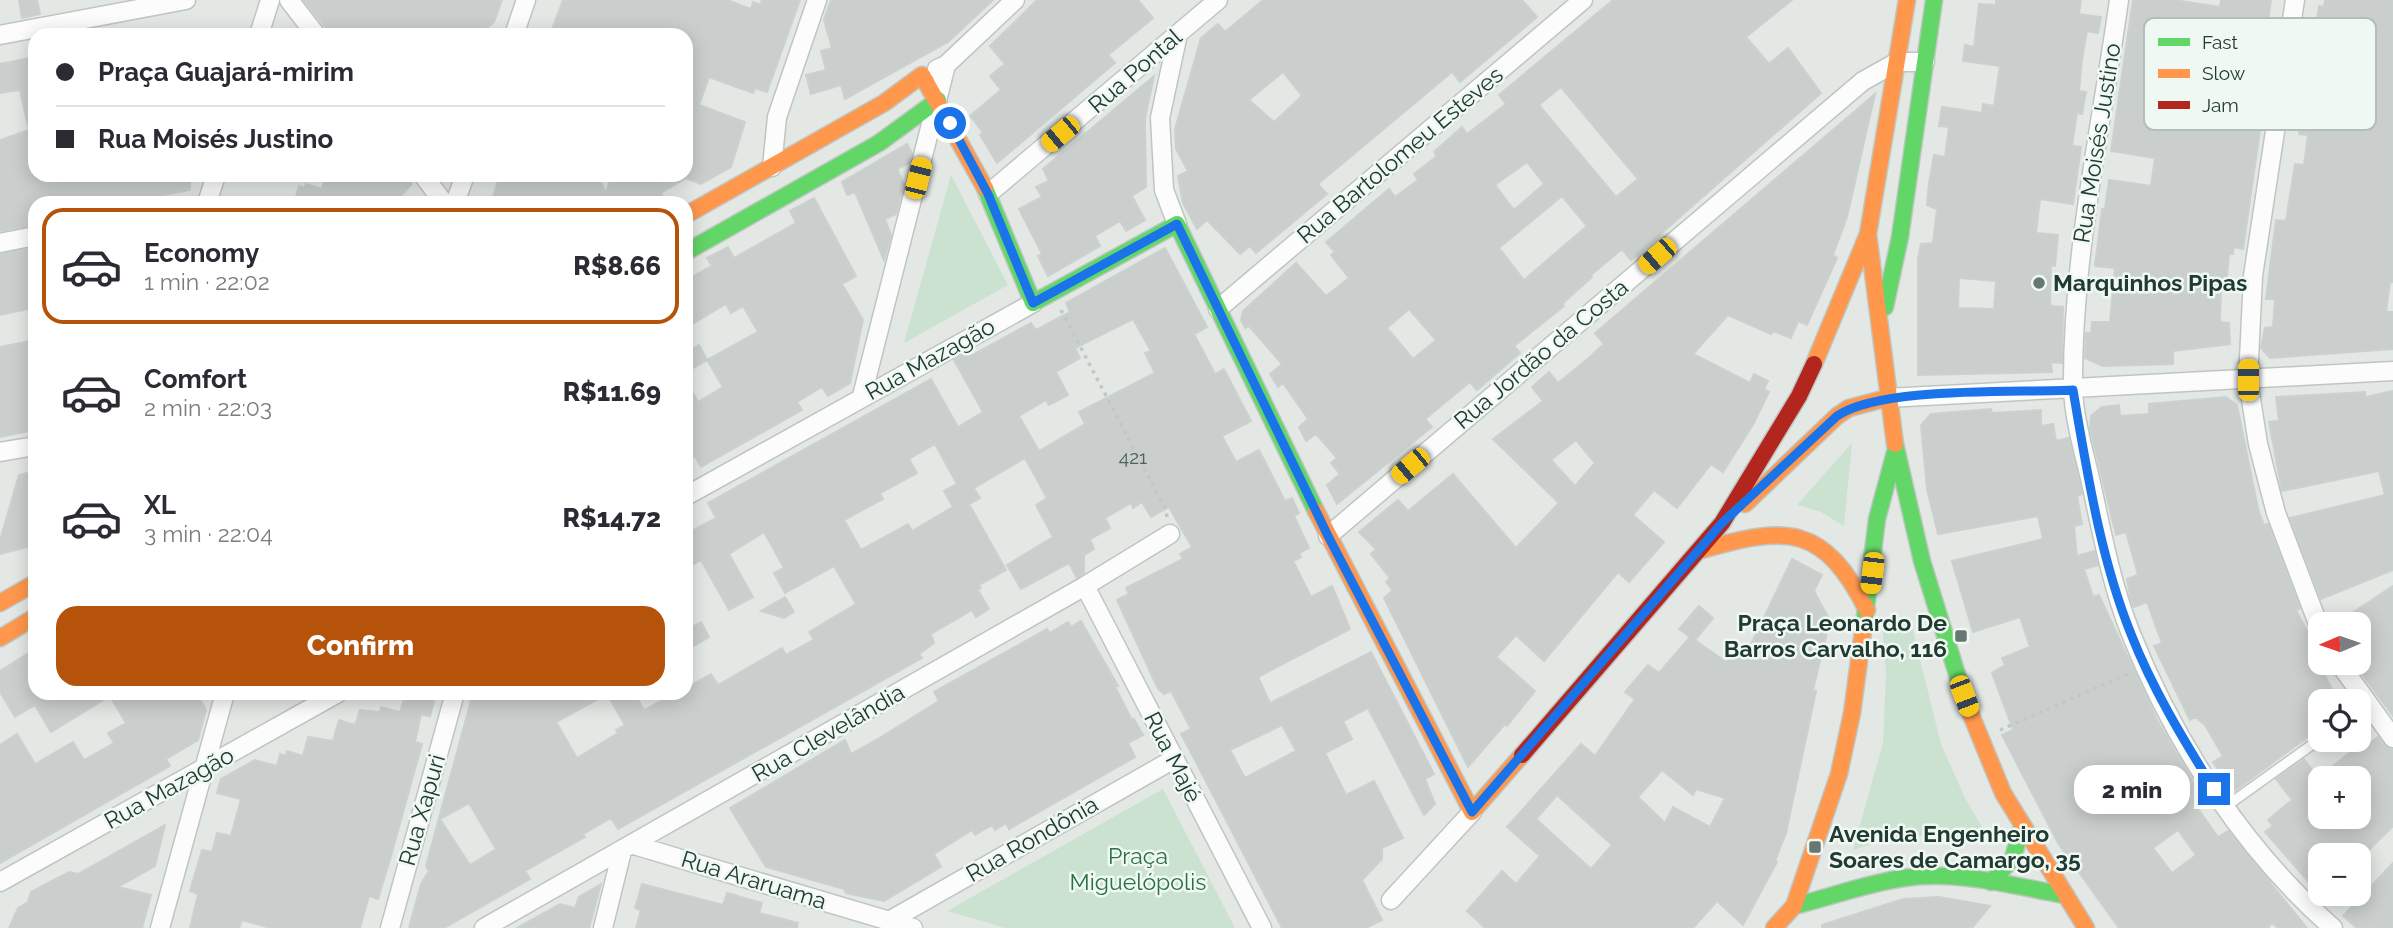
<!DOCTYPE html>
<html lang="en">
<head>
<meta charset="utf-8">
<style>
  body { margin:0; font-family:Raleway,sans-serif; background:#f2f2f3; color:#2b2b33; height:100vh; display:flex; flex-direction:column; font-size:26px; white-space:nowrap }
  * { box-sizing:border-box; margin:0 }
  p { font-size:23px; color:#7c7c81 }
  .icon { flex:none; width:38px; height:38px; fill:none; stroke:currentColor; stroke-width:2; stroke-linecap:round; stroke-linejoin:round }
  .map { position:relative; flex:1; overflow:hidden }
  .side { position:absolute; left:28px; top:196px; width:665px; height:504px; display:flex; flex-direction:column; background:#fff; border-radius:21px; box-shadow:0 4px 18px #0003 }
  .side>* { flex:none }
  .guide { position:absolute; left:28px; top:28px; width:665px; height:154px; border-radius:21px; box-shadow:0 4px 18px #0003; display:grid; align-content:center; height:154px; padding:0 28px; background:#fff }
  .needle { width:46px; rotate:268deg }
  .fabs { position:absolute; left:2308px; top:612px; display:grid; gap:14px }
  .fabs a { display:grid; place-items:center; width:63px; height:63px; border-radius:14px; background:#fff; box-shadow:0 4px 18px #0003; font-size:35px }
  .end { position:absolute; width:32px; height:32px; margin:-16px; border:9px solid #1a73e8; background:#fff; box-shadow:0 0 0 4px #fff }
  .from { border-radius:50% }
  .bubble { position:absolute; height:49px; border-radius:21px; background:#fff; box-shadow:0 4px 18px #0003; font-size:23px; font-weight:800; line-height:49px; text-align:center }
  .car { position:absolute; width:21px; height:42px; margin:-21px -10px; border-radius:9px; box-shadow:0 0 5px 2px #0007; background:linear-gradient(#f5c518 24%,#345 0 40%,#f5c518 0 76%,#345 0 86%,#f5c518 0) }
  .guide b { display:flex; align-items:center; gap:24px; height:66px; font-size:26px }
  .guide b+b { border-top:2px solid #e1e1e2 }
  .guide i { width:18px; height:18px; background:#2b2b33 }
  ul { padding:12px 0 0; list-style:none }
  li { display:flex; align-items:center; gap:21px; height:116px; margin:0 14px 10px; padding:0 14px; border:4px solid transparent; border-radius:21px }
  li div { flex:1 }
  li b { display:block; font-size:26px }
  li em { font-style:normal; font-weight:800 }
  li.selected { border-color:#b45309 }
  li>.icon { width:63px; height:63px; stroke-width:1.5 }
  .cta { display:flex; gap:14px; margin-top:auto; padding:14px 28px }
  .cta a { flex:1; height:80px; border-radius:21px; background:#b45309; color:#fff; font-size:28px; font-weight:800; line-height:80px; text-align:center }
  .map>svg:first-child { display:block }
  .green { fill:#cbe2d0 }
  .building { fill:#cacfcd; stroke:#cbd1ce; stroke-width:2; fill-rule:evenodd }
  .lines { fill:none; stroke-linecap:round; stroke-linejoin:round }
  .lane-casing { stroke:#c0c5c2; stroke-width:12 }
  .street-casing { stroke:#c0c5c2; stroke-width:21 }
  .fast-casing { stroke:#bfc6c2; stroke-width:19 }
  .slow-casing { stroke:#bfc6c2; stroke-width:19 }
  .jam-casing { stroke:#bfc6c2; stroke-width:19 }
  .path { stroke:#c0c8c5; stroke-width:3.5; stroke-dasharray:3.5 5; stroke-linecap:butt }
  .lane { stroke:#fbfcfb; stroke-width:9 }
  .street { stroke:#fbfcfb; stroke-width:18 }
  .fast { stroke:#63d668; stroke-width:16 }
  .slow { stroke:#ff974d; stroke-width:16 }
  .jam { stroke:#b3261e; stroke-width:16 }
  .route { stroke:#1a73e8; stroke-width:9 }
  .poi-dot { fill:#657871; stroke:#f0f8f3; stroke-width:2.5 }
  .labels { text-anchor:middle; stroke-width:5; stroke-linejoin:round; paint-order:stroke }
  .number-label { font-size:19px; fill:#4c615a }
  .street-label { font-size:23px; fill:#213b32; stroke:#f0f8f3 }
  .poi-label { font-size:23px; font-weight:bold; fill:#213b32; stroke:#f0f8f3; text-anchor:start }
  .park-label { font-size:23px; fill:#2a7340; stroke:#f0f8f3 }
  .key { fill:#f0f8f3; stroke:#b2bfb9; stroke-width:2 }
  .key-label { font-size:19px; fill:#213b32 }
</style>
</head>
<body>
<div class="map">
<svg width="2393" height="928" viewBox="0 0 2393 928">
  <rect width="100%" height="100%" fill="#e3e8e5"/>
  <!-- green -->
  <path class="green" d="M951 175 1008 285 904 343Z
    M1852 443 1844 526 1819 511 1797 505Z
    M1910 619 1941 744 1965 798 1992 844C1946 830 1898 834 1853 850L1883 743 1886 672 1882 623Z
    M1163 789 1235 928H1006L947 911Z"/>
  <!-- building -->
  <path class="building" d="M19 0H37L40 14 22 18Z
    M303 0H502L494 22 479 35H332Z
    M563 0H727L751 9 753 2 760 5 762 0H800L767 92 755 88 753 93 709 77 699 105 745 122 731 167 701 184 686 178 661 193 666 203H500L492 200 500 175H597L606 193 612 175H686V35H550Z
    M831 0H993L948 42 845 99 841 85 811 94 806 75 826 70 821 51 832 48 824 20Z
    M1037 0H1138L1153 18 1108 55 1115 63 997 163 980 135 983 132 970 116 1001 90 990 76 1005 64 990 46Z
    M1263 0H1522L1537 17 1460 82 1452 72 1318 184 1327 194 1256 253 1250 246 1240 254 1207 220 1197 229 1183 203 1178 176 1188 171 1176 149 1175 129 1201 38 1218 24 1225 32ZM1283 72 1302 96 1274 122 1249 100Z
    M1613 0H1792L1746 37 1769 64 1788 48 1821 93 1631 260 1622 249 1591 275 1592 277 1562 304 1564 306 1514 346 1520 353 1477 390 1470 382 1425 419 1432 427 1337 504 1327 485 1340 474 1331 463 1337 458 1316 434 1306 441 1299 427 1308 419 1283 383 1278 387 1270 374 1282 364 1249 326 1245 328 1241 320 1243 311 1296 263 1326 296 1349 278 1331 255 1335 252 1326 242 1389 189 1395 197 1418 180 1414 174 1437 156 1434 152 1462 127 1467 134 1506 104 1499 95ZM1561 87 1638 179 1616 197 1539 105ZM1527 162 1544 184 1514 210 1495 185ZM1562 196 1587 226 1524 280 1499 248ZM1409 309 1436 340 1413 359 1387 328Z
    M1996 0H2081L2079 14 2101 17 2098 33 2087 31 2082 59 2079 91 2086 92 2082 114 2077 113 2072 146 2081 147 2073 204 2040 199 2036 233 2058 235 2055 266 2051 265 2050 301 2051 306 2063 307 2062 363 2051 362 2052 372 1918 375V259L1921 244 1933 243 1937 209 1927 205 1929 183 1934 155 1945 157 1949 127 1939 126 1942 107 1982 113 1983 104 1994 106 2000 66 1963 61 1965 45 1974 47 1979 4 1996 5ZM1959 278 1996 281 1994 309 1958 308Z
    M2133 0H2174L2220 7 2221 0H2271L2267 28 2275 29 2272 55 2216 46 2215 50 2211 79 2253 85 2251 98 2264 102 2243 249 2234 247 2233 254H2229L2226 288H2221L2220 322 2229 323 2230 344 2173 351V364L2103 366 2085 358 2086 333H2091L2092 322H2110L2115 268 2095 266 2102 209H2105L2109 180 2151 186 2155 158 2111 151Z
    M2325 0H2393V282H2390L2386 312H2393V349L2270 358 2261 348 2265 328 2273 327 2275 299H2266L2276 220 2286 221 2295 164 2304 165 2308 135 2299 134 2305 92 2296 91 2300 62 2316 65 2320 36 2315 35 2319 6 2324 7Z
    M35 57V125L28 126 20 90 0 93V64Z
    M1154 76 1145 119 1146 187 1132 196 1145 220 1126 231 1120 221 1095 236 1100 246 1048 276 1038 256 1042 254 1019 209 1042 197 1036 187 1049 181 1043 169Z
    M1875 94 1847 217 1833 255 1837 258 1807 325 1798 321 1791 338 1773 331 1771 334 1728 315 1693 354 1750 383 1754 374 1768 381 1764 389 1769 392 1754 423 1723 472 1711 464 1677 508 1654 490 1633 515 1664 542 1629 582 1618 572 1544 661 1516 635 1496 657 1535 691 1507 726 1505 724 1468 767 1384 598 1393 590 1386 582 1390 578 1371 554 1376 549 1359 532 1398 500 1408 511 1453 474 1516 548 1559 503 1493 439 1543 401 1532 387 1549 372 1558 383 1591 356 1604 344 1595 333ZM1576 440 1595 463 1575 486 1551 460Z
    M35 128V175H190V190L121 203H35V225L0 231V140Z
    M907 144 912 153 909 163 897 169 904 184 896 214 885 219 891 235 884 260 855 192 847 195 842 182Z
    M326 175H406L412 184 394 203H294L299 186 305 188 306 184 322 189Z
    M814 198 856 276 842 284 863 320 850 383 828 396 822 387 797 402 802 410 701 467 695 456 686 461V381L698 402 723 387 707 360 758 332 743 306 731 313 726 304 692 324 686 313V280L712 266 707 258 728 247 734 258 796 223 790 211Z
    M35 248 33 308 0 315V254Z
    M1165 248 1207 327 1194 334 1215 374 1224 369 1251 421 1222 436 1236 462 1259 450 1285 501 1292 498 1299 513 1294 516 1309 548 1299 553 1301 557 1293 561 1311 597 1332 586 1350 629 1258 677 1270 703 1371 652 1434 774 1425 779 1435 804 1424 815 1368 708 1343 721 1352 739 1325 753 1346 795 1374 781 1403 838 1382 848V859L1362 880 1382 920 1366 928H1282L1198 766 1181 734 1191 729 1171 691 1164 694 1158 689 1117 600 1129 594 1126 588 1183 559 1180 554 1192 547 1169 507 1151 517 1142 502 1133 508 1131 503 1105 518 1110 528 1090 539 1094 549 1084 555V573L1077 578 1069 563 1021 589 1007 565 1053 537 1036 505 1047 498 1025 458 974 488 980 498 969 504 1006 570 979 585 981 588 978 590 989 609 976 617 972 610 931 634 934 643 919 654 922 658 618 829 611 818 583 834 585 837 525 871 530 879 444 928H409L421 884 429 871 426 866 473 693H634L644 710 677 693H686V688L711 674 718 685 782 648 786 655 814 640 809 632 856 604 834 566 785 593 774 573 784 568 764 532 729 554 753 597 729 610 701 560 686 568V534L716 518 708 503 931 379 958 427 983 412 954 360 967 353 969 357 1031 323 1036 330 1070 312 1066 303ZM1133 319 1151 351 1145 353 1155 373 1079 412 1085 424 1039 451 1019 416 1046 400 1049 405 1068 395 1056 372 1080 358 1075 348ZM935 444 957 484 944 491 953 507 912 531 908 524 861 550 844 520 883 499 880 493 917 473 909 459ZM607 694 625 725 616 730 618 733 577 758 556 722ZM1282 725 1296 751 1245 778 1230 750ZM469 803 496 849 470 865 440 819Z
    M35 340V430L0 437V347Z
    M699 345 707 360 686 372V352Z
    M2393 391V570L2321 599 2290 518 2385 495 2379 471 2282 491 2269 422 2279 421 2276 397 2365 392V397Z
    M2226 397 2237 405 2259 513 2264 525 2268 524 2300 608 2296 610 2320 656 2322 663 2319 665 2339 702H2320V728L2233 792 2213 762 2223 756 2205 725 2195 717 2190 720 2154 646 2162 643 2147 602 2134 607 2131 601 2127 579 2138 575 2126 532 2116 535 2090 428 2091 416 2102 407 2119 405 2120 416 2149 414V404Z
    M1991 409 1992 413 2041 410V426L2053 424 2056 441 2069 438 2082 494 2077 496 2082 524 2074 526 2077 556 2094 551 2098 565 2084 569 2093 597 2099 595 2157 720 2202 797 2194 803 2218 837 2228 831 2307 928H2278L2272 923 2268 928H2119L2058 843 2002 735 2013 730 1992 673 2005 665 2002 658 2030 647 2020 617 1973 632 1952 561 2043 539 2038 516 1938 534 1927 489 1921 425 1931 414ZM2178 830 2196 855 2172 873 2153 848Z
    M35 471V545L0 554V540L19 475Z
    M1792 559 1822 575 1814 591 1830 621 1813 690 1816 691 1786 833 1775 861 1777 862 1743 925 1717 901 1693 928H1485L1467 911 1502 871 1516 884 1540 856 1507 827 1581 744 1595 756 1635 699 1625 692 1648 665 1659 673 1690 637 1679 629 1699 606 1713 618 1695 640 1726 662 1731 654 1744 659ZM1662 770 1693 795 1696 789 1725 798 1710 827 1673 807 1665 823 1638 797ZM1557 795 1612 845 1591 869 1536 819Z
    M2393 586V716L2359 670V625H2334Z
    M785 597 794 612 784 618 761 611Z
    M1081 621 1118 686 1115 687 1132 720 1134 719 1143 735 1128 743 1135 757 1009 829 1006 823 995 830 992 825 975 835 972 830 934 854 941 867 884 901 846 893 844 889 766 867 730 808 845 740 851 754 881 737 939 701 934 692 1047 629 1050 633 1068 622 1071 627Z
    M701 622 709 637 686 650V630Z
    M35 649V693H196L206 710 198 740 166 759 170 766 0 863V745L17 734 35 764 73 742 84 760 114 743 108 733 126 723 110 696 51 732 35 705 15 717 0 692V671Z
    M406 693H436L430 716 421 714 415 742 422 744 391 856 378 899 369 896 360 928H271L242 920 239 928H190L198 894 190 891 202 850 212 852 217 833 231 836 241 799 217 793 221 779 255 760 277 766 280 754 286 756 287 751 303 756 308 737 333 741 339 720 355 725 360 710 380 712 381 707 400 712Z
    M2378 737 2384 745 2393 749V826L2363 856H2320V895L2265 832 2273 826 2268 820 2292 800 2276 779 2304 759 2318 778 2363 742 2365 747ZM2319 779H2359V817H2320Z
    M165 825 155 866 118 887 151 895 142 928H9L18 908 28 902 31 892 69 872 78 874Z
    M2393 863V928H2357L2343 916Z
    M601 884 589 928H517L560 904 575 908 579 897Z
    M642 884 723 905 727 893 762 903 759 913 798 923 797 928H636L641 910 635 908Z
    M1939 897 1990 906 1972 928H1822V925L1903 899Z"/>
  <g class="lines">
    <defs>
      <path id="lane" d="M2225 807 2320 739"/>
      <path id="street" d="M289 0 316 35
        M2119 0C2101 129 2072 257 2073 388 2074 422 2086 458 2093 492 2103 539 2113 589 2131 634 2175 744 2244 850 2333 928
        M2295 0 2253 276 2248 380 2258 444 2276 513 2320 629
        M0 35 186 0
        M259 35 270 0
        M514 35 526 0
        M937 69 946 65 1015 0
        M772 167 777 117 817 0
        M423 175 444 203
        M988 194 1218 0
        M207 203 216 175
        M455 203 465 175
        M1177 224 1164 190 1160 118 1178 34
        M0 243 35 236
        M1218 309 1583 0
        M862 396 946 65
        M1887 398 2393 371
        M0 452 35 446
        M686 496 1033 303
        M1328 536 1863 81 1897 62H1925
        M1085 586 1262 928
        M2339 663 2393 738
        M634 845 913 928
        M0 882 338 693
        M1391 900 1472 812
        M889 921 1174 759
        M160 928 225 693
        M390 928 455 693
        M484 928 1085 586 1170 534
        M603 928 622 851"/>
      <path id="fast" d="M985 188 1033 303 1177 224 1316 511
        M686 252 879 143 938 100
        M1885 307 1900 237 1934 0
        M1895 444 1922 561 1965 700
        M1864 624 1877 519 1895 452
        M1991 882 2013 858 2022 825
        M1794 906C1831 897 1867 883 1904 878 1957 870 2013 886 2065 895"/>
      <path id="slow" d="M686 215 884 103 922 75 985 188
        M1814 364 1868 234
        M1895 444 1868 234 1907 0
        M1745 504 1837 416 1849 408 1887 398
        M1316 511 1472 812 1522 755
        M1702 550C1788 525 1824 525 1867 610
        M0 603 35 583
        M0 638 35 617
        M1965 700 2003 793 2086 928
        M1774 928 1794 906 1839 774 1852 713 1864 624"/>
      <path id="jam" d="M1522 755 1722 523 1799 396 1814 364"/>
    </defs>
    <!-- lane casing -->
    <use href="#lane" class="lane-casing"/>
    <!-- street casing -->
    <use href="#street" class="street-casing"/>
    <!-- fast casing -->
    <use href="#fast" class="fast-casing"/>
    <!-- slow casing -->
    <use href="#slow" class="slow-casing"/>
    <!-- jam casing -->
    <use href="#jam" class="jam-casing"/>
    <!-- path -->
    <path class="path" d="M1061 310 1166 510 1167 518
      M2000 730 2128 674"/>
    <!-- lane -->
    <use href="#lane" class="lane"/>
    <!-- street -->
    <use href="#street" class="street"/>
    <!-- fast -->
    <use href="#fast" class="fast"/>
    <!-- slow -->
    <use href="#slow" class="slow"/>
    <!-- jam -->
    <use href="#jam" class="jam"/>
  </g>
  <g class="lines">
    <!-- route -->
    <path class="route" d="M950 123 988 194 1033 303 1177 224 1328 536 1472 812 1722 523 1837 416C1881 386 2016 393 2073 390 2087 471 2100 557 2131 634 2152 688 2183 739 2214 789"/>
  </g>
  <!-- markers -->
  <g class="poi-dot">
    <circle cx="2039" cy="283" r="7"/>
    <rect x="1954" y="629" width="14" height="14" rx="3.5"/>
    <rect x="1808" y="840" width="14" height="14" rx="3.5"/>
  </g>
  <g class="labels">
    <!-- number labels -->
    <g class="number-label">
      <text x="1133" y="464">421</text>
    </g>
    <!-- street labels -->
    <g class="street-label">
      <text transform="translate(1135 71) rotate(-41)" y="8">Rua Pontal</text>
      <text transform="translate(2097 143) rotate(-81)" y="8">Rua Moisés Justino</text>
      <text transform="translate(1400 155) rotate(-40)" y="8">Rua Bartolomeu Esteves</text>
      <text transform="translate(1541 354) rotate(-40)" y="8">Rua Jordão da Costa</text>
      <text transform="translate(930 359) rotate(-29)" y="8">Rua Mazagão</text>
      <text transform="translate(828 733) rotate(-30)" y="8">Rua Clevelândia</text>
      <text transform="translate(1173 757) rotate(63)" y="8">Rua Majé</text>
      <text transform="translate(169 788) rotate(-29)" y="8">Rua Mazagão</text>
      <text transform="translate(422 810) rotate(-74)" y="8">Rua Xapuri</text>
      <text transform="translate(1032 839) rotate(-30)" y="8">Rua Rondônia</text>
      <text transform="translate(754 880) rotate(17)" y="8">Rua Araruama</text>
    </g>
    <!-- poi labels -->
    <g class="poi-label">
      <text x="2053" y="291">Marquinhos Pipas</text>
      <text x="1947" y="631" text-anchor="end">Praça Leonardo De<tspan x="1947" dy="26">Barros Carvalho, 116</tspan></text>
      <text x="1829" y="842">Avenida Engenheiro<tspan x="1829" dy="26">Soares de Camargo, 35</tspan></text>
    </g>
    <!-- park labels -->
    <g class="park-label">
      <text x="1138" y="864">Praça<tspan x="1138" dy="26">Miguelópolis</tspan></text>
    </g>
  </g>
  <!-- legend -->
  <rect x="2144" y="18" width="232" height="112" rx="10" class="key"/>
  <rect x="2158" y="38" width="32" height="8" fill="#63d668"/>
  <rect x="2158" y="69" width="32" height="9" fill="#ff974d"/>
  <rect x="2158" y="101" width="32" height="8" fill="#b3261e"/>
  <g class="key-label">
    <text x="2202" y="49">Fast</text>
    <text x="2202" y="80">Slow</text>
    <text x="2202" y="112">Jam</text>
  </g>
</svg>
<div class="fabs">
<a><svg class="needle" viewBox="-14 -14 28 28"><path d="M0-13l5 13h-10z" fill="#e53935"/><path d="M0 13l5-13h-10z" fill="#7c7c81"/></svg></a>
<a><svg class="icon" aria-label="locate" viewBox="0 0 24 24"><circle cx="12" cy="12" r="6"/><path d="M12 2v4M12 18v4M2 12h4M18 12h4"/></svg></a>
<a>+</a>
<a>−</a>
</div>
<i class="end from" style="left:950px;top:123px"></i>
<i class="end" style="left:2214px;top:789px"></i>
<div class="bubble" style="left:2074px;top:765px;width:116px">2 min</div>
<i class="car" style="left:1060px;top:134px;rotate:230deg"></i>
<i class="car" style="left:918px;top:178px;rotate:14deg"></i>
<i class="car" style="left:1657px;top:256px;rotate:229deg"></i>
<i class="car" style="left:2248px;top:380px;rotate:0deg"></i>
<i class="car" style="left:1410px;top:466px;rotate:230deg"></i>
<i class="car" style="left:1872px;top:573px;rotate:187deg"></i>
<i class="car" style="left:1964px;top:696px;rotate:159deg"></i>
<div class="guide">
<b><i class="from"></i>Praça Guajará-mirim</b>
<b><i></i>Rua Moisés Justino</b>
</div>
<section class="side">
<ul>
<li class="selected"><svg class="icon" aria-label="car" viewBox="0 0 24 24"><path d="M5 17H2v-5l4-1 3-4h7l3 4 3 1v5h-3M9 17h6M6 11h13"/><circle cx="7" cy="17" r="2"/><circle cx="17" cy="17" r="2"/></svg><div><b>Economy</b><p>1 min · 22:02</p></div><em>R$8.66</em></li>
<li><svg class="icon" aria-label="car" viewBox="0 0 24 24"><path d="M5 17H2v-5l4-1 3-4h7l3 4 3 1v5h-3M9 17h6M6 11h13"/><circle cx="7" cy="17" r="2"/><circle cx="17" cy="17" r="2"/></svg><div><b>Comfort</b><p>2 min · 22:03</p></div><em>R$11.69</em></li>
<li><svg class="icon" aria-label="car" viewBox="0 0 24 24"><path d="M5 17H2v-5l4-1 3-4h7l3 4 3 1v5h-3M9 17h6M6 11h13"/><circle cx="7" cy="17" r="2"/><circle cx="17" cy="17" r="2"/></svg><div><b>XL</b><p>3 min · 22:04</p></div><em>R$14.72</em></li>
</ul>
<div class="cta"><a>Confirm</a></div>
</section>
</div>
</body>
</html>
